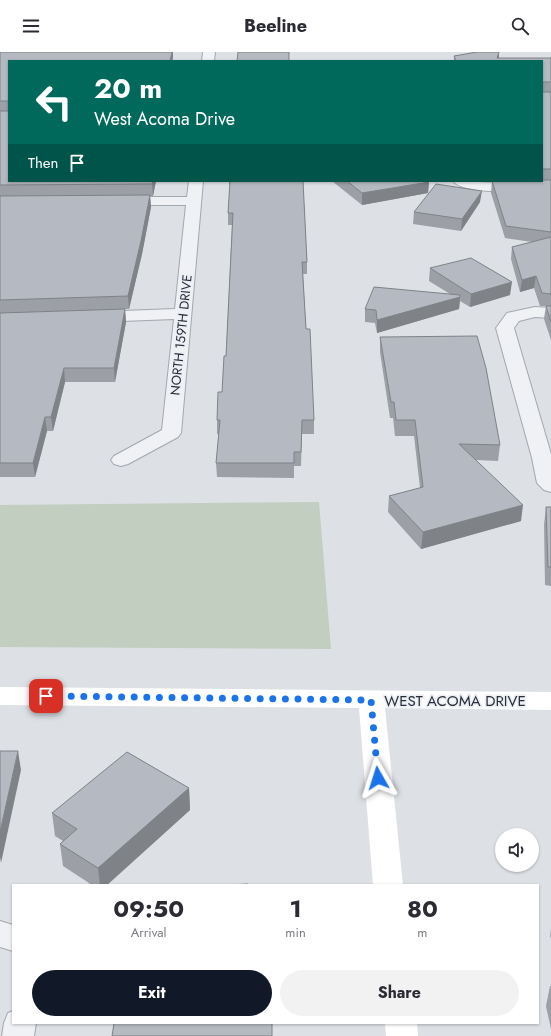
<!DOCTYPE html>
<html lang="en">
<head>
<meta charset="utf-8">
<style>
  :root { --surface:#fff; --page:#f2f2f3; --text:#2b2b33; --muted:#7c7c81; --accent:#111827 }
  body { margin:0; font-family:Jost,sans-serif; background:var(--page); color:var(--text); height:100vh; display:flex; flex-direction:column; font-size:15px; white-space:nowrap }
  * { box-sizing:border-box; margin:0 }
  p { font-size:13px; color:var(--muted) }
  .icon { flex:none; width:22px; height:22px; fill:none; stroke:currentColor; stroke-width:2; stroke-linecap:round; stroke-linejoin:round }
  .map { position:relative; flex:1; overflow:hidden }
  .sheet { position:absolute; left:12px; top:832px; width:527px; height:140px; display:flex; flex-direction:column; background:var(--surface); border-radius:0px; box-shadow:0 1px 3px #0004 }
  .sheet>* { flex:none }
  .hud { position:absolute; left:8px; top:8px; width:535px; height:122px; border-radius:0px; box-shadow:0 1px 3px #0004; background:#00695c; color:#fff; overflow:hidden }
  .controls { position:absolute; left:495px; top:776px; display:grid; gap:8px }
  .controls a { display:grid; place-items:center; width:44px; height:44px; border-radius:50%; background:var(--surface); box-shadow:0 1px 3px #0004; font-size:20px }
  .pin { position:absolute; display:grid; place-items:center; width:34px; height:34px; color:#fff; margin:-17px; border-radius:8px; box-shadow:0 2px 6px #0006 }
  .me { position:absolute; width:44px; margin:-22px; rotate:354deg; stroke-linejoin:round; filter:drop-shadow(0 0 3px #0008) }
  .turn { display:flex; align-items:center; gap:14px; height:84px; padding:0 20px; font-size:18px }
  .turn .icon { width:52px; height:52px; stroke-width:2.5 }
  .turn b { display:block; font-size:28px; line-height:34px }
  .then { display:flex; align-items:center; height:38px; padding:0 20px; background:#0003; gap:8px; font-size:15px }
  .eta { display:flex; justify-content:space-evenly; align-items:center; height:68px; text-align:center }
  .eta b { font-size:24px; font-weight:700; line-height:28px }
  .action { display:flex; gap:8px; margin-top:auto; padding:8px 20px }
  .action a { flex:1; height:46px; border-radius:24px; background:var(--accent); color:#fff; font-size:16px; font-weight:700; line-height:46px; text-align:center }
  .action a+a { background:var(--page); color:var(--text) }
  header { display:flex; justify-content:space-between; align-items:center; height:52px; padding:0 20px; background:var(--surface); font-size:18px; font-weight:700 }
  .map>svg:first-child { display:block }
  .green { fill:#c2cebf }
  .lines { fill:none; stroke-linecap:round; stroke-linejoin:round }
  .street-casing { stroke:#a3a7ae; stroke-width:2 }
  .street { fill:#eff1f4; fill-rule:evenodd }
  .secondary { fill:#fff; fill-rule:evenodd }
  .wall { fill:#9c9fa6 }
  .shaded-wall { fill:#7f8287 }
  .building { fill:#b5b9c1; stroke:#7f8287 }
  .route { stroke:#1a73e8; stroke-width:7; stroke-dasharray:0 12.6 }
  .labels { text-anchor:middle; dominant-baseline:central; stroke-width:3.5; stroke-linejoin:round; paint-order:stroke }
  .far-street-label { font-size:13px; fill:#282d3a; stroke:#eceff3 }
  .street-label { font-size:15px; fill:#282d3a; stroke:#eceff3 }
</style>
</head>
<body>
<header><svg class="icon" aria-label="menu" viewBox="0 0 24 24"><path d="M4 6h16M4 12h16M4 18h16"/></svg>Beeline<svg class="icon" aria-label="search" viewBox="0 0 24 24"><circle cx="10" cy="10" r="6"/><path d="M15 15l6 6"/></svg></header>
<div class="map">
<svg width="551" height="984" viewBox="0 0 551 984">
  <rect width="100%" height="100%" fill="#dde0e5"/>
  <!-- green -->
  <path class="green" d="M319,450L331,597L0,595V453Z"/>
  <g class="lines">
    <!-- street casing -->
    <g class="street-casing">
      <g id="street">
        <path d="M203,0H215L214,9H202Z"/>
        <path d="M189,129H203L181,381L178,385L128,412L121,414L114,412L111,408L114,404L162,378L174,267L96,270L90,269L88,265L90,261L96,260L175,257L186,153H121L116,152L114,149L116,146L121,145H187Z"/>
        <path d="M453,129L504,131L551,130V138C532,139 464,144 453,129Z"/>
        <path d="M535,255L551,256V266L535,265L519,269L514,276L551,402V440L544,438L537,431L532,406L496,276L507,261Z"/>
        <path d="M0,869L13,873V899L0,895Z"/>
        <path d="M13,959V971H36L34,984H2L4,971L8,961Z"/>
      </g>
    </g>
    <!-- street -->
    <use href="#street" class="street"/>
    <!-- secondary -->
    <g class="secondary">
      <path d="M0,635L551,640V658L385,656L403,833H373L359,656L0,653Z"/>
      <path d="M385,971H417L418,984H386Z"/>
    </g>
  </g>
  <!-- wall -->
  <g class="wall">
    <path d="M0,0L173,6L172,9H9L156,129L153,144H150L151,155L142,202L129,257H125L126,270L115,330H65L53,379H47L35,425H0Z"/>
    <path d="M477,0H499V6H551V288L544,267L546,254H540L534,236L520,240L511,207L512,195L532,190L505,186L491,141L492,129H542V9H454V4Z"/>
    <path d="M229,129H303L307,210V222H303L306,277L314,368V382H302L301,414H294V426L217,425L216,411L219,382H217V368L222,340L226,304L232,173H228V161L230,132H229Z"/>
    <path d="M332,129H429V130L428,141L362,153Z"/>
    <path d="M480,150L461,179L413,172L414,160Z"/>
    <path d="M430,216L510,243L470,255L460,249L459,257L377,281L375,271L365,270V257L450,242L429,229Z"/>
    <path d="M380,285L500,393L498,409L476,408L521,469L421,497L388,460L389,444L420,436L414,384H395L393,366H390L380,300Z"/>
    <path d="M546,455H551V534L545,533L544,473Z"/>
    <path d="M189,736L190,758L107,833H92L63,814L60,792L63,789L55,784L52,761Z"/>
    <path d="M551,877V886L550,885Z"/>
    <path d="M550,934H551V977L546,954Z"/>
  </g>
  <!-- shaded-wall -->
  <g class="shaded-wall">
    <path d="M172,0H173V6L172,9H170Z"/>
    <path d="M499,0V6H497Z"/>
    <path d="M153,129H156L153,144L152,132Z"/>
    <path d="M429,130L428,141L362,153V141Z"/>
    <path d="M482,139L480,150L461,179L462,167Z"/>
    <path d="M150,143L151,155L142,202L129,257L128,244Z"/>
    <path d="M536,224L534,236L520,240L522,228Z"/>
    <path d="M512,230L510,243L470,255L471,242Z"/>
    <path d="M460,245L459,257L377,281V268Z"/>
    <path d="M125,257L126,270L115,330L114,316Z"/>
    <path d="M64,316L65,330L53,379L51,365Z"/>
    <path d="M45,365L47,379L35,425L33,411Z"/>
    <path d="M523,453L521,469L421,497L423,480Z"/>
    <path d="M18,699L21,718L1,811L0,805V780Z"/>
    <path d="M189,736L190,758L107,833H100L98,816Z"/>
  </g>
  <!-- building -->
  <g class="building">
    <path d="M0,0H172L170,9H9V129H153L152,132L0,133V59H9V49H0Z"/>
    <path d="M238,0H289V9H237Z"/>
    <path d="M477,0H499L497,6H551V30H542V40H551V117H542V9H456L454,4Z"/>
    <path d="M542,128H551V180L506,174L492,129H542Z"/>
    <path d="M230,129H303L307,210H302L306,277H310L314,368H302L301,400H294V411H216L220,368H217L218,340H222L224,304H226L233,161H228Z"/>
    <path d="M347,129H429V130L362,141Z"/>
    <path d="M436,132L482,139L462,167L414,160Z"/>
    <path d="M150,143L141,189L128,244L0,248V144Z"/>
    <path d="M551,185V242L542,241L536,224L522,228L512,195Z"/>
    <path d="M471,206L512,230L471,242L430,216Z"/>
    <path d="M374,235L460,243V245L377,268L376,258L365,257Z"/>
    <path d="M546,254H551V270Z"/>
    <path d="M125,257L114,316H64L51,365H45L33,411H0V261Z"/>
    <path d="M477,284L486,316L500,393L459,392L523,453L423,480L389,444L423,435L415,368H396L394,350H391L380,285Z"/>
    <path d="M546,455H551V515H548Z"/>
    <path d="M0,699H18L0,780Z"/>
    <path d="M127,700L189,736L98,816L60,792L77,777L52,761Z"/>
    <path d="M248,832V833H229Z"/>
    <path d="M114,971H272V984H112Z"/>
  </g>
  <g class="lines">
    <!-- route -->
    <path class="route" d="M46,644L371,648L378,726"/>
  </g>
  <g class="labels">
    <!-- far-street labels -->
    <g class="far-street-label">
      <text transform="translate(181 283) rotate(-84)">NORTH 159TH DRIVE</text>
    </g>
    <!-- street labels -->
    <g class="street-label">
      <text x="455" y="649">WEST ACOMA DRIVE</text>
    </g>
  </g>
</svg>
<div class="controls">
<a><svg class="icon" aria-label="sound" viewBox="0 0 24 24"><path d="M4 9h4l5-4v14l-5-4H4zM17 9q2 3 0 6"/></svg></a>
</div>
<div class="pin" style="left:46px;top:644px;background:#d93025"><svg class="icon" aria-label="arrive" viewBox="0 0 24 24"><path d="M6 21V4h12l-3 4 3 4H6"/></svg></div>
<svg class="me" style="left:378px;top:726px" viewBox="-20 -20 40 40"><path d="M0-17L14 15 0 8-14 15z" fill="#1a73e8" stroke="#fff" stroke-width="4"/></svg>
<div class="hud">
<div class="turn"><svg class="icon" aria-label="left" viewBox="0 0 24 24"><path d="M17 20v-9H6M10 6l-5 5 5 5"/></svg><div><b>20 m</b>West Acoma Drive</div></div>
<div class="then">Then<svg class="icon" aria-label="arrive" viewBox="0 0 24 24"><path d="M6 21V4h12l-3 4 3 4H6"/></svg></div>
</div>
<section class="sheet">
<div class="eta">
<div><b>09:50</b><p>Arrival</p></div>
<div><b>1</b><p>min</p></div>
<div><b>80</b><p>m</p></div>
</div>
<div class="action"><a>Exit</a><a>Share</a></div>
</section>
</div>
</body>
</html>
